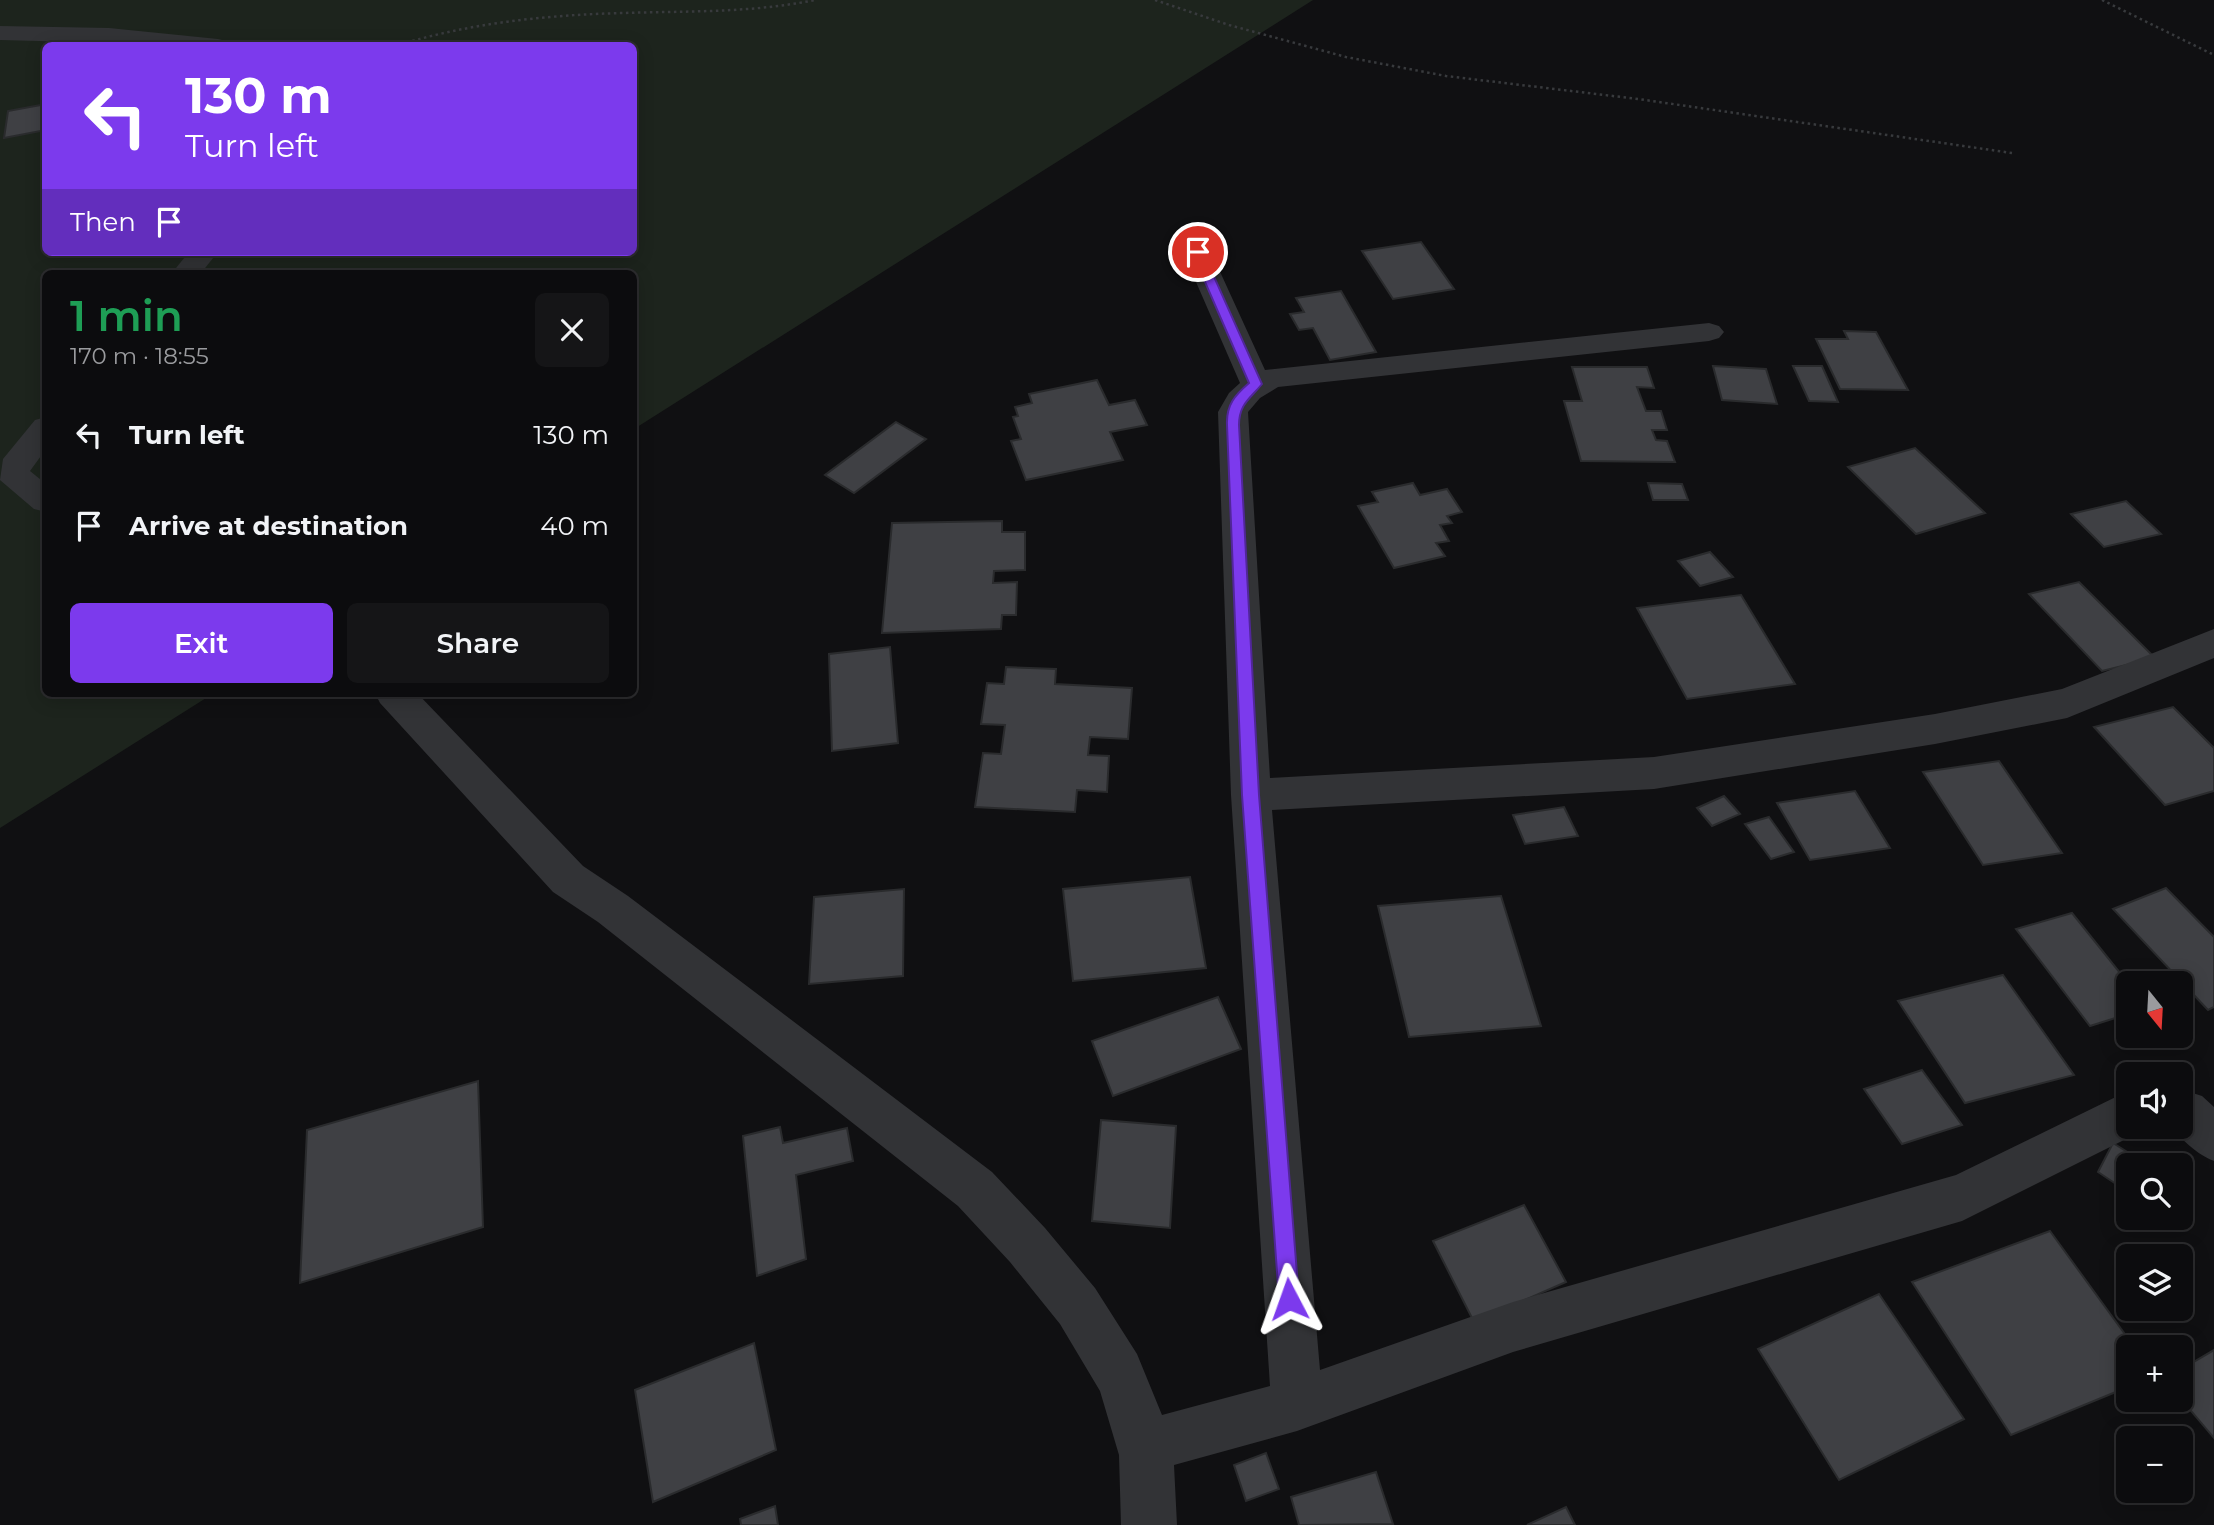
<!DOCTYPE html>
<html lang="en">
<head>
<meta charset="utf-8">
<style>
  :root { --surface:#0c0c0e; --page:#151517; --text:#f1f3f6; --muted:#9a9b9e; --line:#2c2c2e; --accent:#7c3aed }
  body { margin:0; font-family:Montserrat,sans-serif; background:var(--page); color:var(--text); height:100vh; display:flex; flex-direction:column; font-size:26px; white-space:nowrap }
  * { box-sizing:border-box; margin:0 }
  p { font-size:23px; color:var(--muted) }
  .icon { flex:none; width:38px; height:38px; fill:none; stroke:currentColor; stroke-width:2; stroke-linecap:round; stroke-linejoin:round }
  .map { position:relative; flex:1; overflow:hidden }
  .drawer { position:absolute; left:42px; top:270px; width:595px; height:427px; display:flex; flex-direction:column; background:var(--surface); border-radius:10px; box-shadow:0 4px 18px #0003,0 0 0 2px var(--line) }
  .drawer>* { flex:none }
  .hud { position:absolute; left:42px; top:42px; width:595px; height:214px; border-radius:10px; box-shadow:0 4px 18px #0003,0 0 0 2px var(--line); background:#7c3aed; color:#fff; overflow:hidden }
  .needle { width:46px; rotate:162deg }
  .controls { position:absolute; left:2116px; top:971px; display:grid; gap:14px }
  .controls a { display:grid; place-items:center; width:77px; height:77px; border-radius:10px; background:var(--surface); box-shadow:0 4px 18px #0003,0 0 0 2px var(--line); font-size:35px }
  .pin { position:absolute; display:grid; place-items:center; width:60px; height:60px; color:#fff; margin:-30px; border:4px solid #fff; border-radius:50%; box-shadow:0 2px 7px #0007 }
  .me { position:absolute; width:77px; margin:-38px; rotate:356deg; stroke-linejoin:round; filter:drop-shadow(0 0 5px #0008) }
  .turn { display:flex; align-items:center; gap:24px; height:147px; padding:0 28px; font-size:32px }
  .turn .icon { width:91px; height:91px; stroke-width:2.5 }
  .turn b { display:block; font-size:49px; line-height:60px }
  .then { display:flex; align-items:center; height:66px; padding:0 28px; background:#0003; gap:14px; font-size:26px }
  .round { display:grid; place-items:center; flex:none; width:74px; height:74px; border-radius:10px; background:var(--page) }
  .headline { display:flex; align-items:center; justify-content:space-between; height:119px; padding:0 28px }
  h1 { font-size:42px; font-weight:600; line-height:52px; color:#1e9e55 }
  .primary-button { display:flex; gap:14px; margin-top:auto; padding:14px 28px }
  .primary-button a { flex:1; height:80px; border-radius:10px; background:var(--accent); color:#fff; font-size:28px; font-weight:600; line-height:80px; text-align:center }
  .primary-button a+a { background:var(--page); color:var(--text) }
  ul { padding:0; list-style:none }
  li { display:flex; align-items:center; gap:21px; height:91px; padding:0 28px }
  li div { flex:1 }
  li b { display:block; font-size:26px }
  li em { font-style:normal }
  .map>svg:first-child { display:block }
  .green { fill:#1d241d; fill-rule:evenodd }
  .building { fill:#3f4044; stroke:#2a2b2d; stroke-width:2 }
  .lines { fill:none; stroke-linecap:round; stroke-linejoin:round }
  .path { stroke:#383a3d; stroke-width:2.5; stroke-dasharray:2.5 3.5; stroke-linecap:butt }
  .minor { fill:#323336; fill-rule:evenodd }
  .route { fill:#7c3aed; stroke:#51269a; stroke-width:2 }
</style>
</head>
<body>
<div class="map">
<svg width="2214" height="1525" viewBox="0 0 2214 1525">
  <rect width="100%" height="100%" fill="#101012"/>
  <!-- green -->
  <path class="green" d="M0,0H1313L634,429V273H46V693H214L0,828ZM46,46H634V252H46Z"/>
  <!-- building -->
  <g class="building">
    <path d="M46,104V130L4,138L8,111Z"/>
    <path d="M1421,242L1454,289L1393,299L1362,251Z"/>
    <path d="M1341,291L1376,352L1330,360L1313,328L1299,330L1290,314L1304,312L1296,298Z"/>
    <path d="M1844,331L1876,332L1908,390L1840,389L1816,339H1848Z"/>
    <path d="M1713,366L1766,369L1777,404L1722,400Z"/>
    <path d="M1793,366H1822L1838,402L1809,401Z"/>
    <path d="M1572,367H1647L1654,388L1637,387L1646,411H1661L1667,430H1652L1656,440L1667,441L1675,462L1581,461L1564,401H1582Z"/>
    <path d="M1097,380L1109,405L1135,400L1147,425L1110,432L1123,460L1026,480L1011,441L1021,439L1013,417L1018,416L1015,407L1032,403L1029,394Z"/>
    <path d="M896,422L926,439L854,493L825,475Z"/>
    <path d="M1915,448L1985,513L1916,534L1848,467Z"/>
    <path d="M1413,483L1420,495L1447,489L1462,512L1447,516L1452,523L1440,525L1449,541L1436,543L1445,556L1394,568L1358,506L1378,502L1372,492Z"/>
    <path d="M1648,483L1682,484L1688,500H1653Z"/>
    <path d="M2126,501L2161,534L2104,547L2071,514Z"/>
    <path d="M1002,521V532H1025V570L994,571L993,583L1017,582L1016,615H1002L1001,629L882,633L892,523Z"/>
    <path d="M1710,552L1733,577L1700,586L1678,561Z"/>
    <path d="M2079,582L2155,658L2102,671L2029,594Z"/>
    <path d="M1741,595L1795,684L1687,699L1637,608Z"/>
    <path d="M890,647L898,743L832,751L829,654Z"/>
    <path d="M1006,667L1056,669L1055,684L1132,688L1128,739L1090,737L1088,755L1109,756L1107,792L1077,790L1075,812L975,807L983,753L1001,754L1005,725L981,724L987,683L1004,684Z"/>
    <path d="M2173,707L2214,748V791L2165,805L2094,727Z"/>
    <path d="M1999,761L2062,853L1983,865L1923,772Z"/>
    <path d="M1855,791L1890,848L1810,860L1777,803Z"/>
    <path d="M1724,796L1740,814L1712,826L1697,808Z"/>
    <path d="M1564,807L1578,836L1525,844L1513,815Z"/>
    <path d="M1769,817L1794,852L1771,859L1745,824Z"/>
    <path d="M1190,877L1206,968L1073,981L1063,889Z"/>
    <path d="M2166,888L2214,937V1007L2208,1010L2113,909Z"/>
    <path d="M904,889L903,976L809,984L814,897Z"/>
    <path d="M1501,896L1541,1026L1409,1037L1378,906Z"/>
    <path d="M2072,913L2129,984L2128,1014L2090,1026L2016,929Z"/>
    <path d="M2003,975L2074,1075L1965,1103L1898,1001Z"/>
    <path d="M1218,997L1241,1049L1113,1096L1092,1041Z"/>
    <path d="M1922,1070L1962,1125L1902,1144L1864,1089Z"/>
    <path d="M478,1081L483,1227L300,1283L307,1130Z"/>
    <path d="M1101,1120L1176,1126L1170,1228L1092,1221Z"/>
    <path d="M780,1127L783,1143L847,1128L853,1161L796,1175L806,1259L757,1276L743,1136Z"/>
    <path d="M2113,1143L2148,1165L2128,1166V1192L2098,1172Z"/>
    <path d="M1524,1205L1566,1282L1474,1322L1433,1241Z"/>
    <path d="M2050,1231L2135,1348H2128V1387L2011,1435L1912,1282Z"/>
    <path d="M1879,1294L1964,1419L1839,1480L1758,1349Z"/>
    <path d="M754,1343L776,1450L653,1502L635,1390Z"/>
    <path d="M2214,1350V1438L2180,1398V1370Z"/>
    <path d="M1266,1453L1279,1489L1246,1501L1234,1465Z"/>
    <path d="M1376,1472L1393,1524L1299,1525L1291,1497Z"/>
    <path d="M775,1506L778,1525H741L740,1519Z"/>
    <path d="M1566,1507L1575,1525H1527Z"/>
  </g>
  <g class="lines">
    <!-- path -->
    <g class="path">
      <path d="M1155,0L1229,25L1346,57L1446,76L1638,99L2012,153"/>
      <path d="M2102,0L2214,55"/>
      <path d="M395,46C470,23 545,15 623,13C687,11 751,13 815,0"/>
    </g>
    <!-- minor -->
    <g class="minor">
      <path d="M0,26L109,28L218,39L226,41L229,46L0,40Z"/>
      <path d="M1197,244L1207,246L1211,252L1265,370L1709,323L1719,326L1724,332L1719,338L1709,341L1278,387L1260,398L1248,412L1270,778L1654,757L1935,714L2062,689L2214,629V658L2067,718L1935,744L1654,789L1272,810L1320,1370L1513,1302L1956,1175L2128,1091V1127H2146L2144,1130L1962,1221L1513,1352L1297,1431L1174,1465L1177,1525H1121L1119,1455L1100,1391L1060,1324L1010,1262L958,1206L598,922L553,892L380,703L375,693H417L583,866L628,896L992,1172L1045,1228L1095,1288L1137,1354L1162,1415L1270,1386L1231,795L1218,412L1229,393L1240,383L1183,252L1187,246Z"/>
      <path d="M189,252H218L201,273H172Z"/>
      <path d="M46,417V449L30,471L46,484V512L34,509L0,480L3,459L35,420Z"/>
      <path d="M2180,1089L2202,1096L2214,1107V1161C2191,1152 2184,1136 2164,1128L2180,1127Z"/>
    </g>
  </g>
  <!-- route -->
  <path class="route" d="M1198,248L1203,252L1262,384C1250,399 1239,404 1239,425L1259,795L1299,1299L1296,1306L1289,1309L1282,1306L1279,1299L1242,795L1227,425C1226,405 1235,395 1249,383L1192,252Z"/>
</svg>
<div class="controls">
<a><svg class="needle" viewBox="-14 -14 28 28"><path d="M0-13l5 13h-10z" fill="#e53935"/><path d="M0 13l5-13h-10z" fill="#9a9b9e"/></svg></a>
<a><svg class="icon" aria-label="sound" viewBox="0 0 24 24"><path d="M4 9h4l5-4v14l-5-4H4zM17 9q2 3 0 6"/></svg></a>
<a><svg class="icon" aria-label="search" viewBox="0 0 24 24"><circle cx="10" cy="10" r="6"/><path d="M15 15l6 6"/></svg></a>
<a><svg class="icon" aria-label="layers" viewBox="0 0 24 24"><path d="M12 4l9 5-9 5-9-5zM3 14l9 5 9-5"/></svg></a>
<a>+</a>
<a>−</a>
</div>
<div class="pin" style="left:1198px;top:252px;background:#d93025"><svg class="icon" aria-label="arrive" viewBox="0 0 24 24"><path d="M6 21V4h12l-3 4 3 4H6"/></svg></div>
<svg class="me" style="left:1289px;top:1299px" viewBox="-20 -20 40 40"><path d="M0-17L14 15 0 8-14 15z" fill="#7c3aed" stroke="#fff" stroke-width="4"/></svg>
<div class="hud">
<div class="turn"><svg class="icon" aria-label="left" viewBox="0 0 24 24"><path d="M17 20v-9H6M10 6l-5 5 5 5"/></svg><div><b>130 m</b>Turn left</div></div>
<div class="then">Then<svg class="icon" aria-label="arrive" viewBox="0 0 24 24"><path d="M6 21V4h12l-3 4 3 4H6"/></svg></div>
</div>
<section class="drawer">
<div class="headline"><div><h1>1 min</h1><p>170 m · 18:55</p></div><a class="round"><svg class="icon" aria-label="close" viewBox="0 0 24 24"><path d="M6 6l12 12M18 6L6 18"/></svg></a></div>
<ul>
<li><svg class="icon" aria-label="left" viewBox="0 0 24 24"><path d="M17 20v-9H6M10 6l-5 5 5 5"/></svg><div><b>Turn left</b></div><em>130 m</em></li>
<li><svg class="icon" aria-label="arrive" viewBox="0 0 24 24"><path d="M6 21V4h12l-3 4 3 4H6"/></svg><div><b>Arrive at destination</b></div><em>40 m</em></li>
</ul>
<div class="primary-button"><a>Exit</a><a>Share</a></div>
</section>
</div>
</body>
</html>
